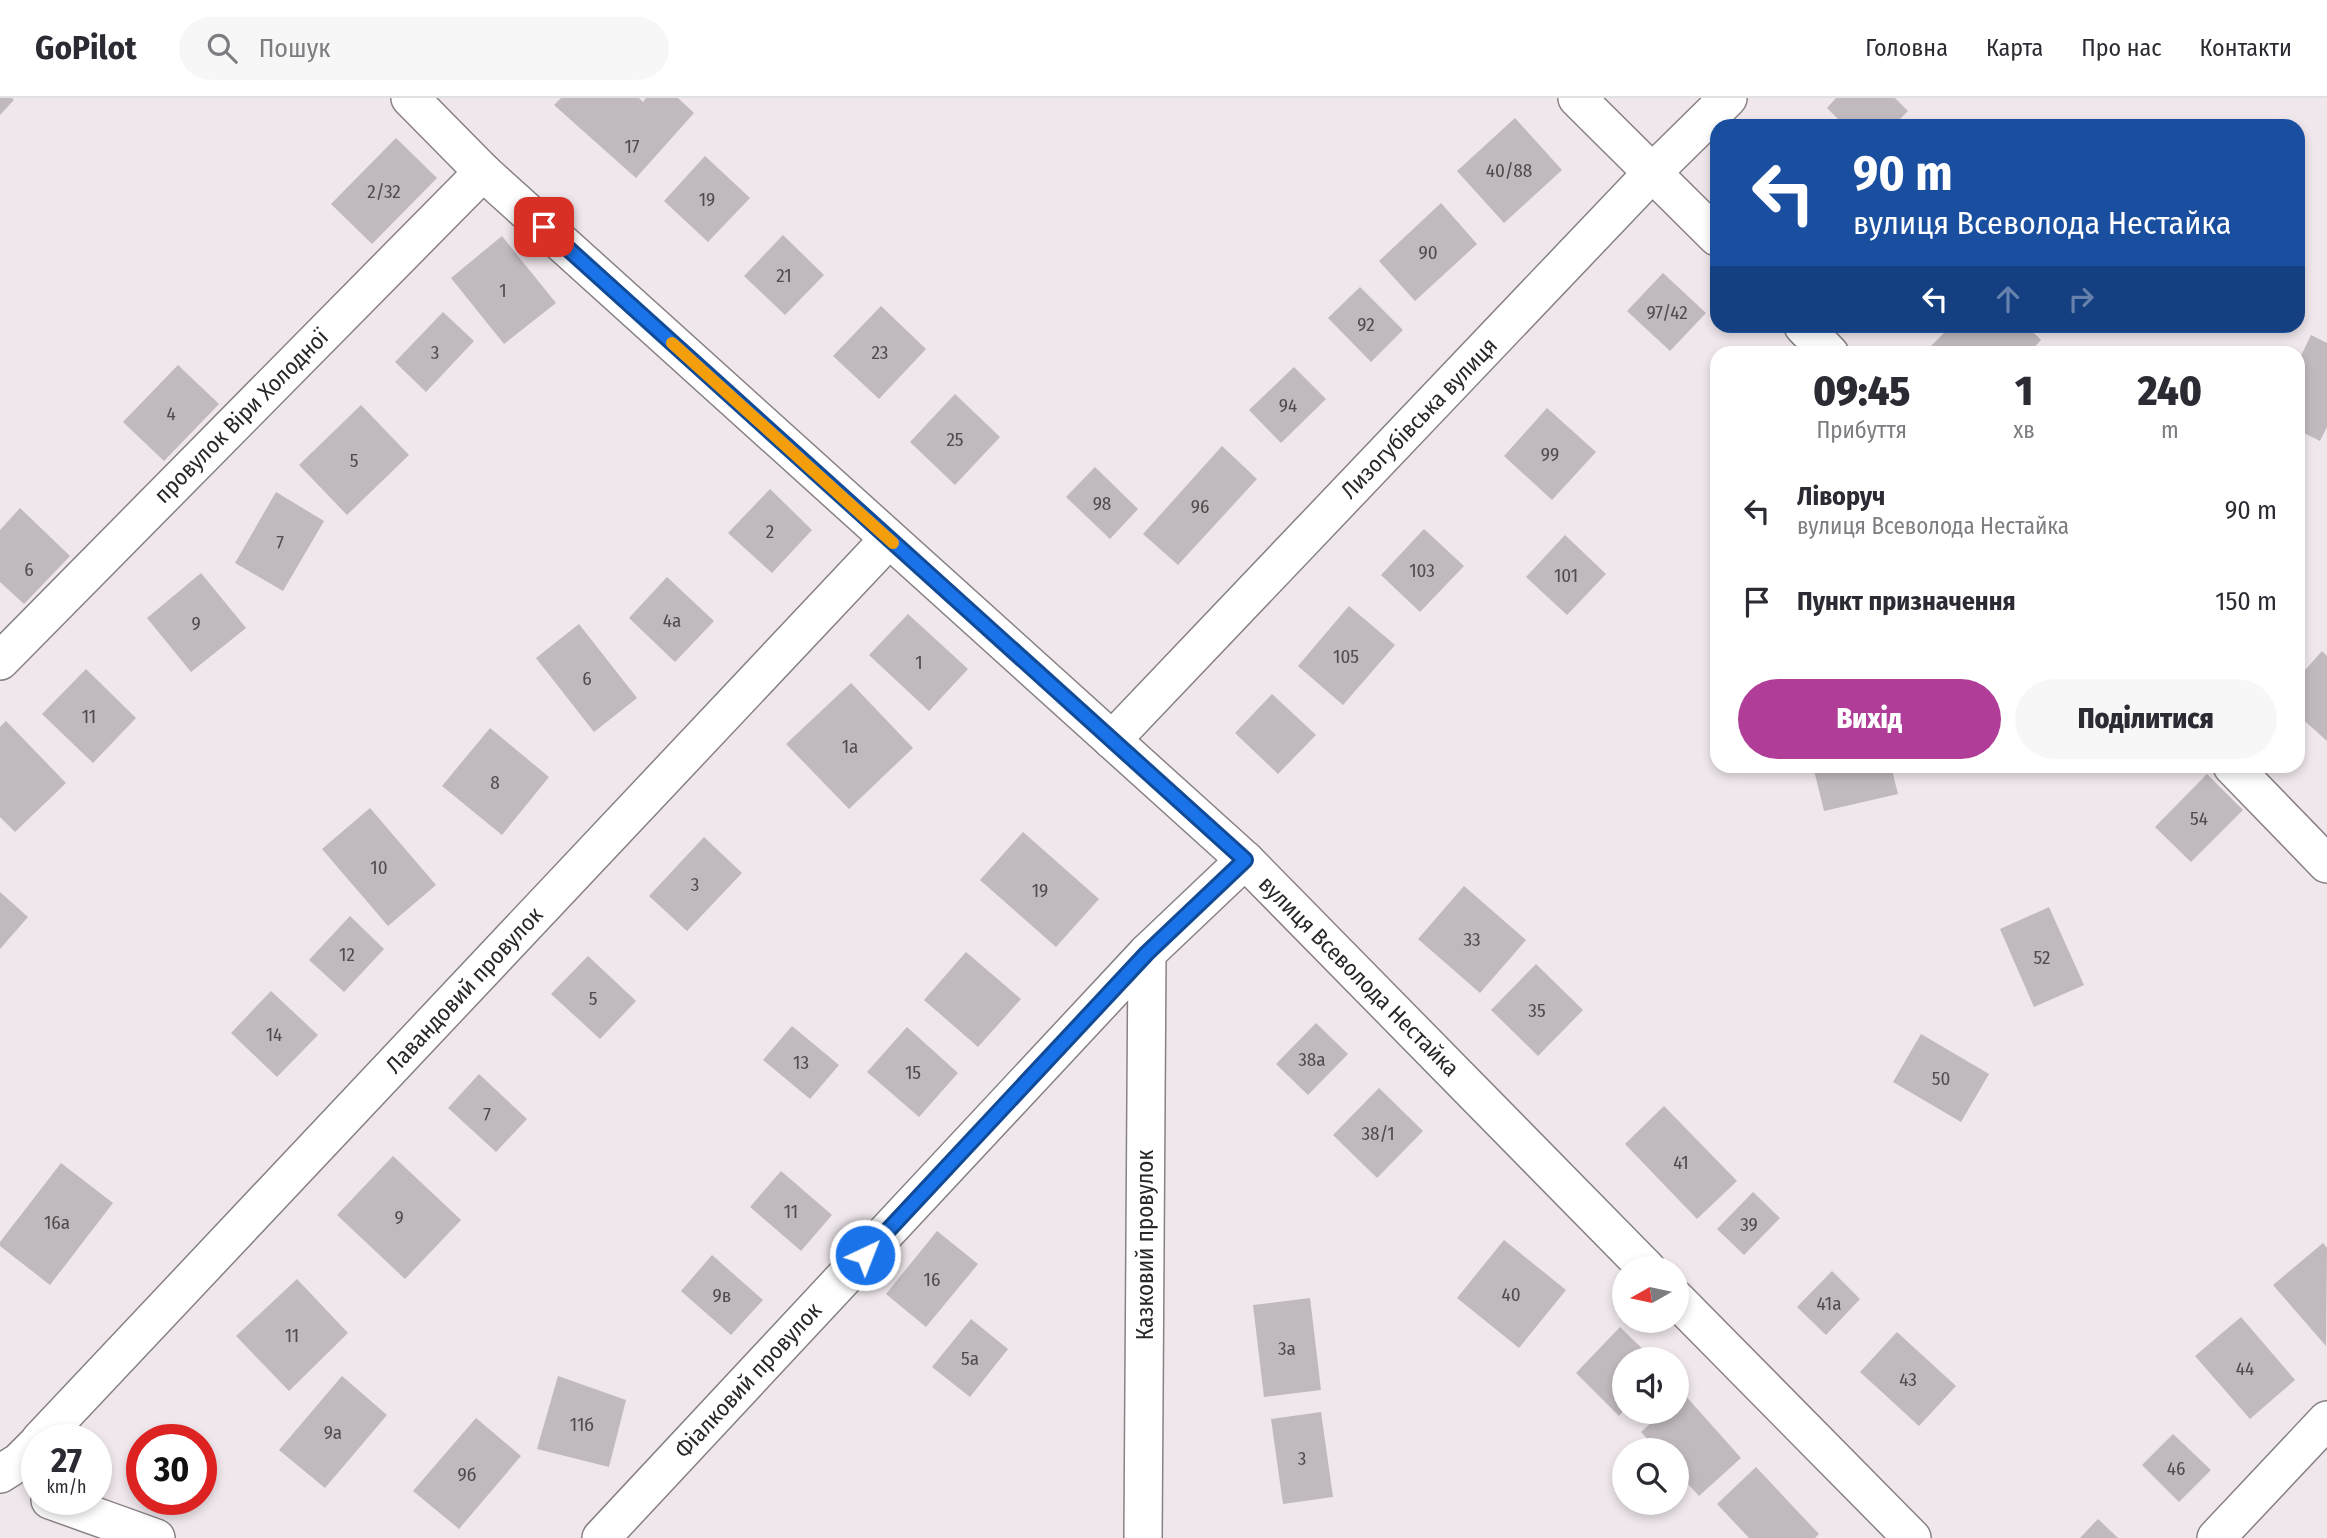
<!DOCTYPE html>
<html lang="uk">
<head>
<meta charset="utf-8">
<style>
  :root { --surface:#fff; --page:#f7f7f7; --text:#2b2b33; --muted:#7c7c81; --line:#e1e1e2; --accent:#b03d97 }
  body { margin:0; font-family:"Fira Sans Condensed",sans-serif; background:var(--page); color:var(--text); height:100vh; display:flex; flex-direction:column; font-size:26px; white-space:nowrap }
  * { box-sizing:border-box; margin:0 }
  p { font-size:23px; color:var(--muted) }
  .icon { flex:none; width:38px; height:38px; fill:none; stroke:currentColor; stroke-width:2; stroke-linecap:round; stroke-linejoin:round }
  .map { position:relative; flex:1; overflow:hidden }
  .sheet { position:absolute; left:1710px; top:248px; width:595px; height:427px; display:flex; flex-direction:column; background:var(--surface); border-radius:21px; box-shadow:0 4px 10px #0003 }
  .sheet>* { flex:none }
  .banner { position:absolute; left:1710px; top:21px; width:595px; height:214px; border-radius:21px; box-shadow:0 4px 10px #0003; background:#1a4fa0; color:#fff; overflow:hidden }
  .needle { width:46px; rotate:261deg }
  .tools { position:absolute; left:1612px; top:1158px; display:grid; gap:14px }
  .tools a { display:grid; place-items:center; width:77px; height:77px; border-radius:50%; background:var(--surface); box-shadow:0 4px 10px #0003; font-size:35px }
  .speed { position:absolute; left:21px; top:1326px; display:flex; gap:14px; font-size:35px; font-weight:700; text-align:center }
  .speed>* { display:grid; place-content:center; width:91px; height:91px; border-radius:50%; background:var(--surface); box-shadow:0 4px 10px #0003; line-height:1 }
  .speed small { font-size:18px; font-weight:400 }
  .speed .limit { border:10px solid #d22; background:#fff; color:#111 }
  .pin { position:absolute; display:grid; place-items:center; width:60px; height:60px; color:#fff; margin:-30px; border-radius:14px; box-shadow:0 4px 10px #0006 }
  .me { position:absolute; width:77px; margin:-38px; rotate:43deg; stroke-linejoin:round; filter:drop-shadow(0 0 5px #0008) }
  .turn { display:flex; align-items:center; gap:24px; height:147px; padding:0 28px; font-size:32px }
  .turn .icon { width:91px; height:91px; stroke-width:2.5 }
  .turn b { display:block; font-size:49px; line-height:60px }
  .lanes { display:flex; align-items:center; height:66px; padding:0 28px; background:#0003; justify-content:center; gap:35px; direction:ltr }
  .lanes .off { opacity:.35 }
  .eta { display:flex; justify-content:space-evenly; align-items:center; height:119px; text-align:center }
  .eta b { font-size:42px; font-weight:800; line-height:49px }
  .primary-button { display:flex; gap:14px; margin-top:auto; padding:14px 28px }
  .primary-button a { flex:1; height:80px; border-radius:42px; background:var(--accent); color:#fff; font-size:28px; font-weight:800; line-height:80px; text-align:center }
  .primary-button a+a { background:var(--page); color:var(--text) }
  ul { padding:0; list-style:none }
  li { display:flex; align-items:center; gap:21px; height:91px; padding:0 28px }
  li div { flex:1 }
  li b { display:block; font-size:26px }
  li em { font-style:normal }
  header { display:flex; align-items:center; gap:42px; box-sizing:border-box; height:98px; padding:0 35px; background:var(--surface); border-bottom:2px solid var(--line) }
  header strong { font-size:33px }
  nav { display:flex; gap:38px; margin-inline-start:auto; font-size:24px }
  .search { width:490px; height:63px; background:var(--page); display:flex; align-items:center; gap:18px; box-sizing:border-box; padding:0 24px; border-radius:38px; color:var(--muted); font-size:26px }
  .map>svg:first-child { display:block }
  .building { fill:#c0b9be }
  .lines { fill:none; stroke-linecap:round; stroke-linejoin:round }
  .street-casing { stroke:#888186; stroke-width:40 }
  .street { stroke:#fff; stroke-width:37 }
  .route-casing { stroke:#114b97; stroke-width:18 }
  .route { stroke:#1a73e8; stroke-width:12 }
  .slow { stroke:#f59e0b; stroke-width:12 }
  .labels { text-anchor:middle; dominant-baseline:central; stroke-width:7; stroke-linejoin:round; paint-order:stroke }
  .number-label { font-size:19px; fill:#4f4c4e }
  .street-label { font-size:23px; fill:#292728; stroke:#fff }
</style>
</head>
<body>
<header>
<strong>GoPilot</strong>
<div class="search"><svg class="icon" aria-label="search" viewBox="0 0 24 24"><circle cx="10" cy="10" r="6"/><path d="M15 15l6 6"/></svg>Пошук</div>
<nav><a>Головна</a><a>Карта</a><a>Про нас</a><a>Контакти</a></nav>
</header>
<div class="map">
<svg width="2327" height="1440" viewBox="0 0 2327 1440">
  <rect width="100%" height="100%" fill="#efe7ec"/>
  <!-- building -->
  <g class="building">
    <path d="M0,0H12L14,2L0,17Z"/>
    <path d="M561,0H639L643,4L646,0H678L694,15L636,80L554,7Z"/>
    <path d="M1836,0H1895L1908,13L1893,28H1845L1827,10Z"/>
    <path d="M1515,20L1562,72L1504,125L1457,73Z"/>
    <path d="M396,40L437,80L372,146L331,106Z"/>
    <path d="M705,58L750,100L708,144L664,103Z"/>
    <path d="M1441,105L1477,146L1415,203L1379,163Z"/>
    <path d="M783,137L824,177L785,217L744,178Z"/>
    <path d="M502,138L556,205L504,246L451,180Z"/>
    <path d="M1663,175L1706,215L1670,253L1627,213Z"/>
    <path d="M1360,189L1403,232L1371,264L1328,220Z"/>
    <path d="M881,208L926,251L879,301L833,258Z"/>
    <path d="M443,214L474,243L426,294L395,264Z"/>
    <path d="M1951,228H2027L2041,242L2028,256H1927L1925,254Z"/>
    <path d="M2311,237L2327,245V329L2320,343L2298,332V264Z"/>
    <path d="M178,267L219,306L164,363L123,324Z"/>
    <path d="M1294,269L1326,301L1281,345L1249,312Z"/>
    <path d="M955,296L1000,339L955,387L910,344Z"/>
    <path d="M361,307L409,357L347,417L299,367Z"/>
    <path d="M1547,310L1596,354L1552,402L1504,358Z"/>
    <path d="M1222,348L1257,381L1178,467L1143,436Z"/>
    <path d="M1095,369L1138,411L1110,441L1066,399Z"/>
    <path d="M770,391L812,432L772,475L728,435Z"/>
    <path d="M276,394L324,423L283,493L235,465Z"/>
    <path d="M20,410L70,458L24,506L0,484V432Z"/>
    <path d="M1424,431L1464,468L1420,514L1381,477Z"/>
    <path d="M1565,437L1606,476L1567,517L1526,479Z"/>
    <path d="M201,475L246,530L191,574L147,520Z"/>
    <path d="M667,479L714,523L675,564L629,520Z"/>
    <path d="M1349,508L1395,547L1343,607L1298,568Z"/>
    <path d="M908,516L968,571L929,613L869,557Z"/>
    <path d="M579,526L637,600L594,634L536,560Z"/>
    <path d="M2322,553L2327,558V643L2298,617V580Z"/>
    <path d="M86,571L136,620L93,665L42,616Z"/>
    <path d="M851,585L913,650L849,711L786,646Z"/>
    <path d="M1272,596L1316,637L1278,676L1235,635Z"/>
    <path d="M6,623L66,685L15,734L0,719V629Z"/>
    <path d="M490,630L549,679L502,737L442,688Z"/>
    <path d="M1813,668H1891L1898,696L1824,713Z"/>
    <path d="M2207,676L2243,712L2191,764L2155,729Z"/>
    <path d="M370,710L436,787L388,828L322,751Z"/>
    <path d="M1023,734L1099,801L1056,849L980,782Z"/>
    <path d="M704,739L742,775L687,833L649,798Z"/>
    <path d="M1464,788L1526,842L1480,895L1418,841Z"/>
    <path d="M0,794L28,819L0,851Z"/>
    <path d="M2049,809L2084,887L2034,909L2000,831Z"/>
    <path d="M350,818L384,851L344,894L309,862Z"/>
    <path d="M966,854L1021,901L978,949L924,902Z"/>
    <path d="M588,858L636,903L600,941L551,896Z"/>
    <path d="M1536,866L1583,912L1538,958L1491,912Z"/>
    <path d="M271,893L318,937L277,979L231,935Z"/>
    <path d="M1316,925L1348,956L1308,997L1276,966Z"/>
    <path d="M792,928L839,967L810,1001L763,962Z"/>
    <path d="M907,929L958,975L919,1019L867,974Z"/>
    <path d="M1921,936L1989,976L1961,1024L1893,984Z"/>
    <path d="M479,976L527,1021L496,1054L448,1010Z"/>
    <path d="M1379,990L1423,1033L1377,1080L1333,1037Z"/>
    <path d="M1664,1008L1737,1083L1697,1121L1625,1046Z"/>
    <path d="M393,1058L461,1122L405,1181L337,1117Z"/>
    <path d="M61,1065L113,1105L50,1187L0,1148V1144Z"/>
    <path d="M781,1073L832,1117L801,1153L750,1109Z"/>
    <path d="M1753,1094L1780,1120L1744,1157L1717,1131Z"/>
    <path d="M937,1133L978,1166L926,1229L886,1196Z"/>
    <path d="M1504,1142L1566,1192L1519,1250L1457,1200Z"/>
    <path d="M2323,1145L2327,1150L2326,1248L2273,1187Z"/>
    <path d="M712,1157L763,1202L731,1237L681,1193Z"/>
    <path d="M1832,1173L1860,1201L1826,1237L1797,1209Z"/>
    <path d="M297,1181L348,1235L289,1293L236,1238Z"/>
    <path d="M1310,1200L1321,1292L1264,1299L1253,1207Z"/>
    <path d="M2241,1219L2295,1282L2250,1321L2195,1258Z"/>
    <path d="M971,1221L1008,1251L970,1299L932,1269Z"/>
    <path d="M1620,1229L1654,1262H1624V1312L1619,1318L1576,1275Z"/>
    <path d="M1897,1234L1956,1288L1919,1328L1860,1274Z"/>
    <path d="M342,1278L387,1317L325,1390L279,1352Z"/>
    <path d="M558,1278L626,1302L609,1369L537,1351Z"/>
    <path d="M1684,1296L1741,1360L1699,1398L1676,1373V1353H1658L1641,1334L1663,1314H1676V1302Z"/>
    <path d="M1321,1314L1333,1399L1283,1406L1271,1321Z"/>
    <path d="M476,1320L521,1358L459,1431L413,1393Z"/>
    <path d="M2173,1336L2211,1372L2179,1404L2142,1367Z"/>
    <path d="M1756,1369L1819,1436L1815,1440H1749L1717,1406Z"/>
    <path d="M2098,1421L2118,1440H2080Z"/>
  </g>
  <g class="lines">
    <!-- street casing -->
    <g class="street-casing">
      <g id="street">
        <path d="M410,0L483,74L1245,762L1647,1171"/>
        <path d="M1577,0L1717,139"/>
        <path d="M1803,228L1830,256"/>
        <path d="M0,563L483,74"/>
        <path d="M1112,642L1653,74L1728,0"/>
        <path d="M2232,668L2327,766"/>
        <path d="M1676,1201L1912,1440"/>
        <path d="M40,1342L889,441"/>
        <path d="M0,1376L19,1364L37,1346"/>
        <path d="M50,1402L156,1440"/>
        <path d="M601,1440L1147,855L1245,762"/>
        <path d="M1143,1440L1147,855"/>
        <path d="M2216,1440L2327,1322"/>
      </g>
    </g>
    <!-- street -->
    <use href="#street" class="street"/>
  </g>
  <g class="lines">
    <!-- route casing -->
    <g class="route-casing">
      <path id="route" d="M544,129L1245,762L1147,855L865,1157"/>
    </g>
    <!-- route -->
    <use href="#route" class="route"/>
    <!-- slow -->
    <path class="slow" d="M672,245L893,445"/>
  </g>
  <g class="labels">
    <!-- number labels -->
    <g class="number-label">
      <text x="632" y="48">17</text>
      <text x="1509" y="72">40/88</text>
      <text x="384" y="93">2/32</text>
      <text x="707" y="101">19</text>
      <text x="1428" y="154">90</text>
      <text x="784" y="177">21</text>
      <text x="503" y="192">1</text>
      <text x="1667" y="214">97/42</text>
      <text x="1366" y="226">92</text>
      <text x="435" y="254">3</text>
      <text x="880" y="254">23</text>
      <text x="1288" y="307">94</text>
      <text x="171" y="315">4</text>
      <text x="955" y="341">25</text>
      <text x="1550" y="356">99</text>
      <text x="354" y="362">5</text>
      <text x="1102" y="405">98</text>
      <text x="1200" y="408">96</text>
      <text x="770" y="433">2</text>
      <text x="280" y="444">7</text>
      <text x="29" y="471">6</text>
      <text x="1422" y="472">103</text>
      <text x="1566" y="477">101</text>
      <text x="672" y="522">4а</text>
      <text x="196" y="525">9</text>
      <text x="1346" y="558">105</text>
      <text x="919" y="564">1</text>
      <text x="587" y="580">6</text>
      <text x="89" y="618">11</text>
      <text x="850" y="648">1а</text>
      <text x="495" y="684">8</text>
      <text x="2199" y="720">54</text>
      <text x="379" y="769">10</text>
      <text x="695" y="786">3</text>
      <text x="1040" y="792">19</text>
      <text x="1472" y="841">33</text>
      <text x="347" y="856">12</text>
      <text x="2042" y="859">52</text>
      <text x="593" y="900">5</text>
      <text x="1537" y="912">35</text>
      <text x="274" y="936">14</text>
      <text x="1312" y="961">38а</text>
      <text x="801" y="964">13</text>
      <text x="913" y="974">15</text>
      <text x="1941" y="980">50</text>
      <text x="487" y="1016">7</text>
      <text x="1378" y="1035">38/1</text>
      <text x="1681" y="1064">41</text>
      <text x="791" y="1113">11</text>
      <text x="399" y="1119">9</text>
      <text x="57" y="1124">16а</text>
      <text x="1749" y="1126">39</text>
      <text x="932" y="1181">16</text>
      <text x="1511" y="1196">40</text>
      <text x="722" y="1197">9в</text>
      <text x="1829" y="1205">41а</text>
      <text x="292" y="1237">11</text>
      <text x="1287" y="1250">3а</text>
      <text x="970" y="1260">5а</text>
      <text x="2245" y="1270">44</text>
      <text x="1908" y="1281">43</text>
      <text x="582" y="1326">11б</text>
      <text x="333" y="1334">9а</text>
      <text x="1302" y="1360">3</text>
      <text x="2176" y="1370">46</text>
      <text x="467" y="1376">9б</text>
    </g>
    <!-- street labels -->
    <g class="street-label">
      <text transform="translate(241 318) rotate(-45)">провулок Віри Холодної</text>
      <text transform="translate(1419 320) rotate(-46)">Лизогубівська вулиця</text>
      <text transform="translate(1359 878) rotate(45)">вулиця Всеволода Нестайка</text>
      <text transform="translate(464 892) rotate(-47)">Лавандовий провулок</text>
      <text transform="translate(1145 1147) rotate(-90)">Казковий провулок</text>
      <text transform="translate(748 1282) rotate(-47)">Фіалковий провулок</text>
    </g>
  </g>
</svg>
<div class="tools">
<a><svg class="needle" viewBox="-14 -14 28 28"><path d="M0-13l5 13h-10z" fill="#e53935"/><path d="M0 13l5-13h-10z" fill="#7c7c81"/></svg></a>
<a><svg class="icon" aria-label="sound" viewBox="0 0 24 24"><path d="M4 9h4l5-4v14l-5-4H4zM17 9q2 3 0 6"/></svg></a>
<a><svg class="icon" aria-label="search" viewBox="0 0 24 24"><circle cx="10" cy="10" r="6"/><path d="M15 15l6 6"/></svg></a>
</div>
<div class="speed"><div>27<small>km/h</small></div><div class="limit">30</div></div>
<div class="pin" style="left:544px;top:129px;background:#d93025"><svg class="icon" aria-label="arrive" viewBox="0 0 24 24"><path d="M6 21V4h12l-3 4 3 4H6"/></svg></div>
<svg class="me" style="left:865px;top:1157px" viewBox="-20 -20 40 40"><circle r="17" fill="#1a73e8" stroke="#fff" stroke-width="3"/><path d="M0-11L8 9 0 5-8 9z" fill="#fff"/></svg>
<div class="banner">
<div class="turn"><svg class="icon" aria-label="left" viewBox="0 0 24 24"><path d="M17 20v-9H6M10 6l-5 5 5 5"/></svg><div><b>90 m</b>вулиця Всеволода Нестайка</div></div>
<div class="lanes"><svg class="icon" aria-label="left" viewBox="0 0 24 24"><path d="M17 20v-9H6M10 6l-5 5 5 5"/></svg><svg class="icon off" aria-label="ahead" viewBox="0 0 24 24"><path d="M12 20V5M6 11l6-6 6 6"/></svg><svg class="icon off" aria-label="right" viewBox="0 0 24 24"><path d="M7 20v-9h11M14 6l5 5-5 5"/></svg></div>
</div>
<section class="sheet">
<div class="eta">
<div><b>09:45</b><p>Прибуття</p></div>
<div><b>1</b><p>хв</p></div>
<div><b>240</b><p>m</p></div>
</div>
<ul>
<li><svg class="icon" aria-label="left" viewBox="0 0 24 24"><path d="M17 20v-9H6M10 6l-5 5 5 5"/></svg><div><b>Ліворуч</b><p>вулиця Всеволода Нестайка</p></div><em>90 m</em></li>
<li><svg class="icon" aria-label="arrive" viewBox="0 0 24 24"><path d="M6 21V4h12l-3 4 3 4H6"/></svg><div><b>Пункт призначення</b></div><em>150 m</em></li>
</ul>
<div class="primary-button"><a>Вихід</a><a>Поділитися</a></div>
</section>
</div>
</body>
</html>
